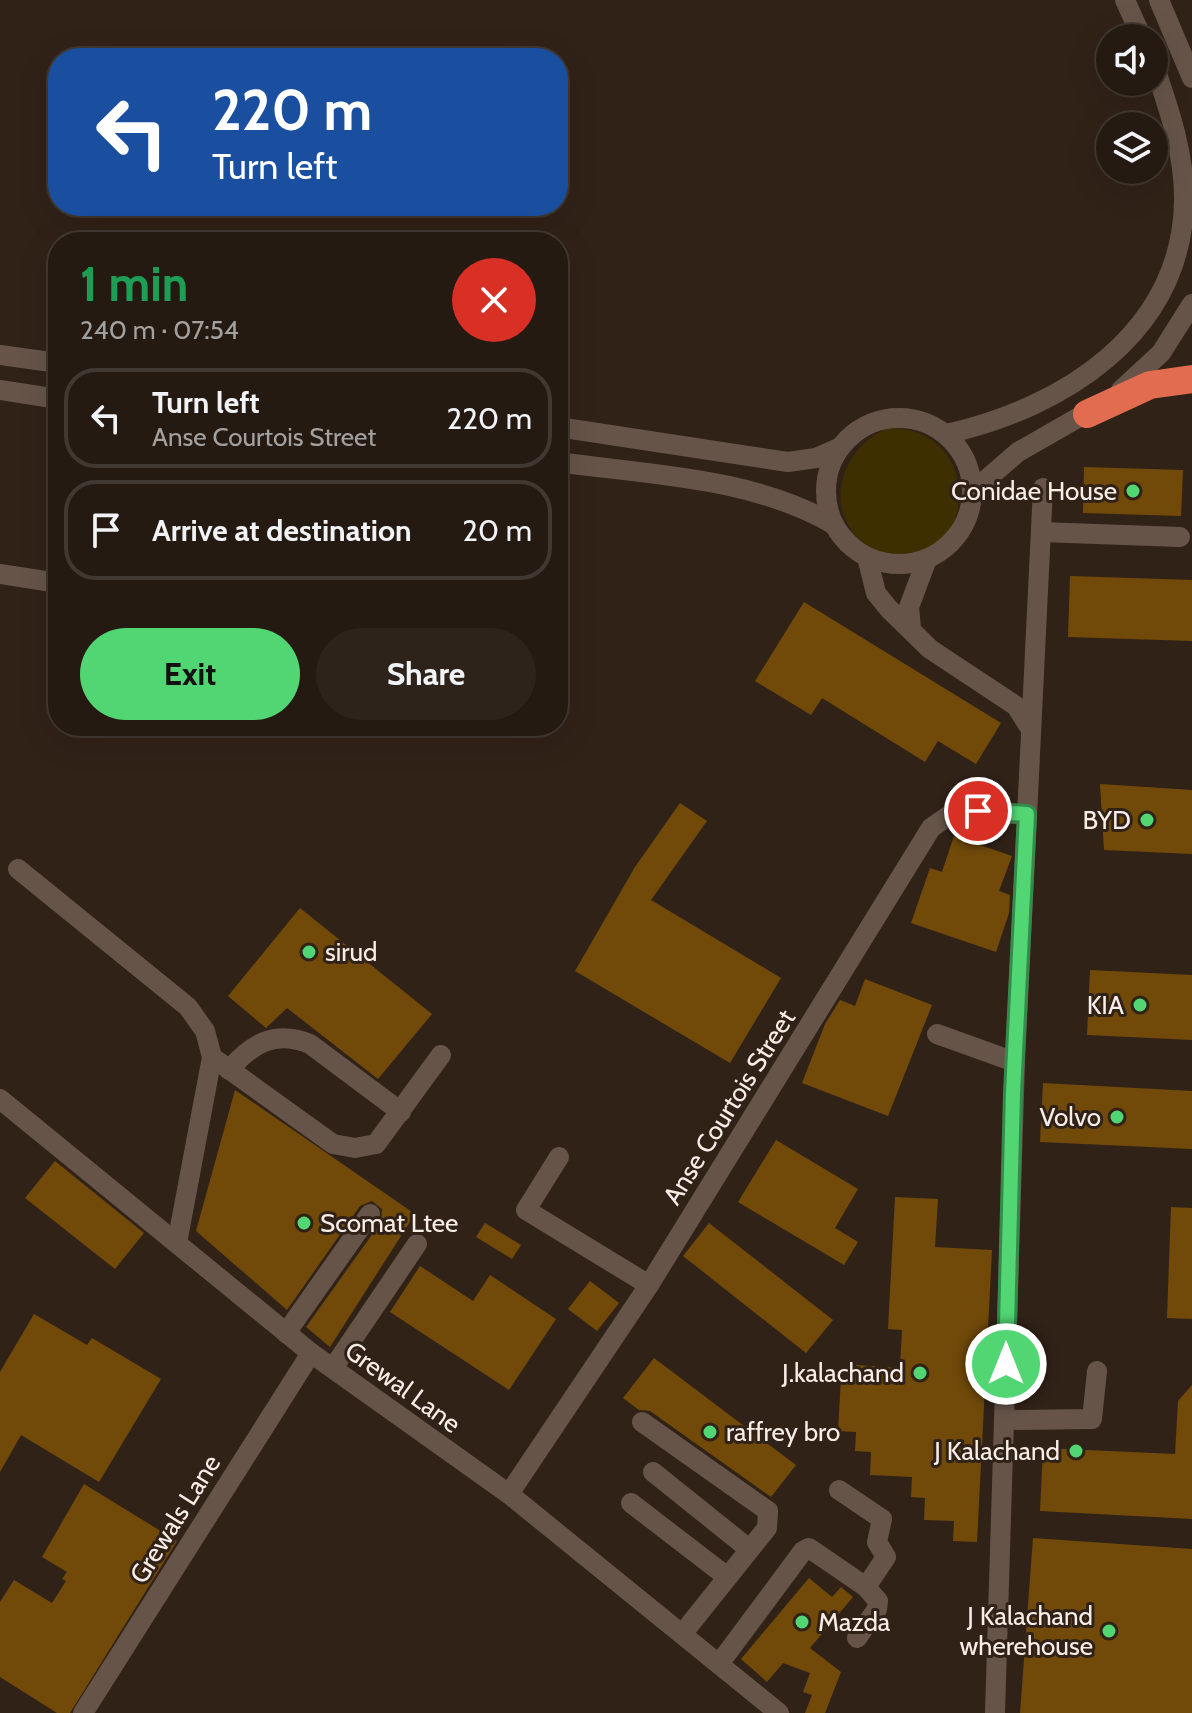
<!DOCTYPE html>
<html lang="en">
<head>
<meta charset="utf-8">
<style>
  :root { --surface:#251a12; --page:#2d231b; --text:#f1f3f6; --muted:#a3a19f; --line:#423832; --accent:#52d673 }
  body { margin:0; font-family:Cabin,sans-serif; background:var(--page); color:var(--text); height:100vh; display:flex; flex-direction:column; font-size:30px; white-space:nowrap }
  * { box-sizing:border-box; margin:0 }
  p { font-size:26px; color:var(--muted) }
  .icon { flex:none; width:44px; height:44px; fill:none; stroke:currentColor; stroke-width:2; stroke-linecap:round; stroke-linejoin:round }
  .map { position:relative; flex:1; overflow:hidden }
  .details { position:absolute; left:48px; top:232px; width:520px; height:504px; display:flex; flex-direction:column; background:var(--surface); border-radius:32px; box-shadow:0 8px 32px #0002,0 0 0 2px var(--line) }
  .details>* { flex:none }
  .top-card { position:absolute; left:48px; top:48px; width:520px; height:168px; border-radius:32px; box-shadow:0 8px 32px #0002,0 0 0 2px var(--line); background:#1a4fa0; color:#fff; overflow:hidden }
  .tools { position:absolute; left:1096px; top:24px; display:grid; gap:16px }
  .tools a { display:grid; place-items:center; width:72px; height:72px; border-radius:50%; background:var(--surface); box-shadow:0 8px 32px #0002,0 0 0 2px var(--line); font-size:40px }
  .pin { position:absolute; display:grid; place-items:center; width:68px; height:68px; color:#fff; margin:-34px; border:4px solid #fff; border-radius:50%; box-shadow:0 2px 8px #0007 }
  .me { position:absolute; width:88px; margin:-44px; rotate:0deg; stroke-linejoin:round; filter:drop-shadow(0 0 6px #0008) }
  .turn { display:flex; align-items:center; gap:28px; height:168px; padding:0 32px; font-size:36px }
  .turn .icon { width:104px; height:104px; stroke-width:2.5 }
  .turn b { display:block; font-size:56px; line-height:68px }
  .round { display:grid; place-items:center; flex:none; width:84px; height:84px; border-radius:42px; background:var(--page) }
  .head { display:flex; align-items:center; justify-content:space-between; height:136px; padding:0 32px }
  h1 { font-size:48px; font-weight:700; line-height:60px; color:#1e9e55 }
  .action { display:flex; gap:16px; margin-top:auto; padding:16px 32px }
  .action a { flex:1; height:92px; border-radius:48px; background:var(--accent); color:#111; font-size:32px; font-weight:700; line-height:92px; text-align:center }
  .action a+a { background:var(--page); color:var(--text) }
  ul { padding:0; list-style:none }
  li { display:flex; align-items:center; gap:24px; height:100px; margin:0 16px 12px; padding:0 16px; border:4px solid var(--line); border-radius:32px }
  li div { flex:1 }
  li b { display:block; font-size:30px }
  li em { font-style:normal }
  .map>svg:first-child { display:block }
  .green { fill:#3d2f00 }
  .building { fill:#714a0a }
  .lines { fill:none; stroke-linecap:round; stroke-linejoin:round }
  .minor { stroke:#665449; stroke-width:20 }
  .highway { stroke:#e26c4f; stroke-width:28 }
  .route-casing { stroke:#358b4b; stroke-width:20 }
  .route { stroke:#52d673; stroke-width:14 }
  .poi-dot { fill:#52d673; stroke:#312218; stroke-width:3 }
  .labels { text-anchor:middle; dominant-baseline:central; stroke-width:6; stroke-linejoin:round; paint-order:stroke }
  .poi-label { font-size:26px; fill:#f8ede7; stroke:#312218; text-anchor:end }
  .street-label { font-size:26px; fill:#f8ede7; stroke:#312218 }
</style>
</head>
<body>
<div class="map">
<svg width="1192" height="1713" viewBox="0 0 1192 1713">
  <rect width="100%" height="100%" fill="#312218"/>
  <!-- green -->
  <path class="green" d="M889,428C985,428 979,565 893,555C880,554 865,547 856,536C823,498 847,444 889,428Z"/>
  <!-- building -->
  <g class="building">
    <path d="M1084,467L1183,470L1181,516L1083,513Z"/>
    <path d="M1070,576L1192,580V641L1068,637Z"/>
    <path d="M804,602L1001,723L976,764L938,741L925,762L822,698L811,715L755,681Z"/>
    <path d="M1100,784L1192,790V854L1104,850Z"/>
    <path d="M680,803L707,821L651,900L781,978L730,1063L575,971L635,867Z"/>
    <path d="M954,836L1012,856L999,891L1010,895L1009,913L996,952L911,923L930,868L942,872Z"/>
    <path d="M300,908L432,1014L378,1079L287,1008L266,1028L228,996Z"/>
    <path d="M1090,970L1192,975V1040L1087,1035Z"/>
    <path d="M865,979L932,1005L888,1116L802,1083L825,1024L840,1000L855,1006Z"/>
    <path d="M1043,1083L1192,1091V1149L1040,1142Z"/>
    <path d="M235,1090L415,1214L330,1347L306,1327L381,1222L382,1209L372,1201L360,1206L287,1310L196,1231Z"/>
    <path d="M776,1140L858,1189L835,1228L858,1242L844,1265L738,1202Z"/>
    <path d="M55,1161L144,1233L115,1269L25,1198Z"/>
    <path d="M895,1197L938,1199L935,1247L992,1250L977,1542L953,1541L954,1521L924,1520L925,1498L911,1497L912,1477L870,1475L871,1452L855,1451L856,1432L838,1431L841,1378H855L856,1365L900,1368L902,1330L888,1329Z"/>
    <path d="M1171,1207L1192,1208V1319L1167,1318Z"/>
    <path d="M485,1223L521,1245L512,1259L476,1237Z"/>
    <path d="M709,1223L833,1320L806,1353L683,1256Z"/>
    <path d="M420,1266L473,1301L490,1275L556,1319L509,1390L390,1312Z"/>
    <path d="M590,1281L619,1303L597,1331L568,1309Z"/>
    <path d="M34,1314L87,1345L92,1338L161,1379L99,1482L21,1435L0,1472V1372Z"/>
    <path d="M654,1358L796,1465L771,1497L650,1411L639,1410L623,1398Z"/>
    <path d="M1192,1385V1519L1040,1511L1043,1448L1175,1454L1178,1401Z"/>
    <path d="M84,1484L177,1541L70,1713H57L0,1677V1602L14,1580L52,1603L66,1581L62,1579L67,1572L42,1557Z"/>
    <path d="M1033,1538L1192,1549V1713H1020Z"/>
    <path d="M809,1578L832,1597L841,1587L853,1597L810,1648L841,1672L825,1713H805L812,1695L803,1692L810,1673L783,1663L767,1682L741,1659Z"/>
  </g>
  <g class="lines">
    <!-- minor -->
    <g class="minor">
      <path d="M1125,0L1142,38"/>
      <path d="M1159,0L1192,78"/>
      <path d="M0,355L58,363"/>
      <path d="M0,390L58,399"/>
      <path d="M1121,390L1161,353L1192,304"/>
      <circle cx="899" cy="491" r="73"/>
      <path d="M558,427L788,462L816,458L839,448"/>
      <path d="M946,434C1063,408 1181,334 1184,202C1185,155 1169,109 1154,65"/>
      <path d="M558,462C649,475 752,477 833,524"/>
      <path d="M973,491L1018,452L1095,408"/>
      <path d="M1041,532L1180,537"/>
      <path d="M867,557L876,593L889,609L930,649L1016,706L1030,728"/>
      <path d="M0,574L58,583"/>
      <path d="M911,629L909,607L927,559"/>
      <path d="M18,869L188,1007L205,1031L212,1057L177,1243"/>
      <path d="M937,1034L1015,1062"/>
      <path d="M212,1057L333,1144L355,1148L376,1144L441,1055"/>
      <path d="M229,1070C252,1043 275,1030 310,1044L401,1112"/>
      <path d="M0,1099L311,1353L509,1494L779,1713"/>
      <path d="M559,1157L526,1210L649,1285"/>
      <path d="M286,1333L370,1214"/>
      <path d="M333,1368L417,1244"/>
      <path d="M1006,1420L1092,1419L1097,1371"/>
      <path d="M642,1422L768,1511L767,1528L683,1633"/>
      <path d="M653,1472L749,1549"/>
      <path d="M839,1490L882,1519L877,1542L886,1557L866,1587"/>
      <path d="M509,1494L649,1285L931,828L951,814H1027"/>
      <path d="M631,1503L726,1576"/>
      <path d="M719,1664L803,1551L809,1548L866,1587L878,1601L877,1609L857,1638"/>
      <path d="M83,1713L311,1353"/>
      <path d="M995,1713L1015,1062L1043,488"/>
    </g>
    <!-- highway -->
    <path class="highway" d="M1087,414L1150,385L1192,379"/>
  </g>
  <g class="lines">
    <!-- route casing -->
    <g class="route-casing">
      <path id="route" d="M978,811L1027,814L1013,1093L1006,1364"/>
    </g>
    <!-- route -->
    <use href="#route" class="route"/>
  </g>
  <!-- markers -->
  <g class="poi-dot">
    <circle cx="1133" cy="491" r="8"/>
    <circle cx="1147" cy="820" r="8"/>
    <circle cx="309" cy="952" r="8"/>
    <circle cx="1140" cy="1005" r="8"/>
    <circle cx="1117" cy="1117" r="8"/>
    <circle cx="304" cy="1223" r="8"/>
    <circle cx="920" cy="1373" r="8"/>
    <circle cx="710" cy="1432" r="8"/>
    <circle cx="1076" cy="1451" r="8"/>
    <circle cx="802" cy="1622" r="8"/>
    <circle cx="1109" cy="1631" r="8"/>
  </g>
  <g class="labels">
    <!-- poi labels -->
    <g class="poi-label">
      <text x="1117" y="491">Conidae House</text>
      <text x="1131" y="820">BYD</text>
      <text x="325" y="952" text-anchor="start">sirud</text>
      <text x="1124" y="1005">KIA</text>
      <text x="1101" y="1117">Volvo</text>
      <text x="320" y="1223" text-anchor="start">Scomat Ltee</text>
      <text x="904" y="1373">J.kalachand</text>
      <text x="726" y="1432" text-anchor="start">raffrey bro</text>
      <text x="1060" y="1451">J Kalachand</text>
      <text x="1093" y="1616">J Kalachand<tspan x="1093" dy="30">wherehouse</tspan></text>
      <text x="818" y="1622" text-anchor="start">Mazda</text>
    </g>
    <!-- street labels -->
    <g class="street-label">
      <text transform="translate(729 1107) rotate(-58)">Anse Courtois Street</text>
      <text transform="translate(403 1387) rotate(36)">Grewal Lane</text>
      <text transform="translate(175 1519) rotate(-58)">Grewals Lane</text>
    </g>
  </g>
</svg>
<div class="tools">
<a><svg class="icon" aria-label="sound" viewBox="0 0 24 24"><path d="M4 9h4l5-4v14l-5-4H4zM17 9q2 3 0 6"/></svg></a>
<a><svg class="icon" aria-label="layers" viewBox="0 0 24 24"><path d="M12 4l9 5-9 5-9-5zM3 14l9 5 9-5"/></svg></a>
</div>
<div class="pin" style="left:978px;top:811px;background:#d93025"><svg class="icon" aria-label="arrive" viewBox="0 0 24 24"><path d="M6 21V4h12l-3 4 3 4H6"/></svg></div>
<svg class="me" style="left:1006px;top:1364px" viewBox="-20 -20 40 40"><circle r="17" fill="#52d673" stroke="#fff" stroke-width="3"/><path d="M0-11L8 9 0 5-8 9z" fill="#fff"/></svg>
<div class="top-card">
<div class="turn"><svg class="icon" aria-label="left" viewBox="0 0 24 24"><path d="M17 20v-9H6M10 6l-5 5 5 5"/></svg><div><b>220 m</b>Turn left</div></div>
</div>
<section class="details">
<div class="head"><div><h1>1 min</h1><p>240 m · 07:54</p></div><a class="round" style="background:#d93025;color:#fff"><svg class="icon" aria-label="close" viewBox="0 0 24 24"><path d="M6 6l12 12M18 6L6 18"/></svg></a></div>
<ul>
<li><svg class="icon" aria-label="left" viewBox="0 0 24 24"><path d="M17 20v-9H6M10 6l-5 5 5 5"/></svg><div><b>Turn left</b><p>Anse Courtois Street</p></div><em>220 m</em></li>
<li><svg class="icon" aria-label="arrive" viewBox="0 0 24 24"><path d="M6 21V4h12l-3 4 3 4H6"/></svg><div><b>Arrive at destination</b></div><em>20 m</em></li>
</ul>
<div class="action"><a>Exit</a><a>Share</a></div>
</section>
</div>
</body>
</html>
